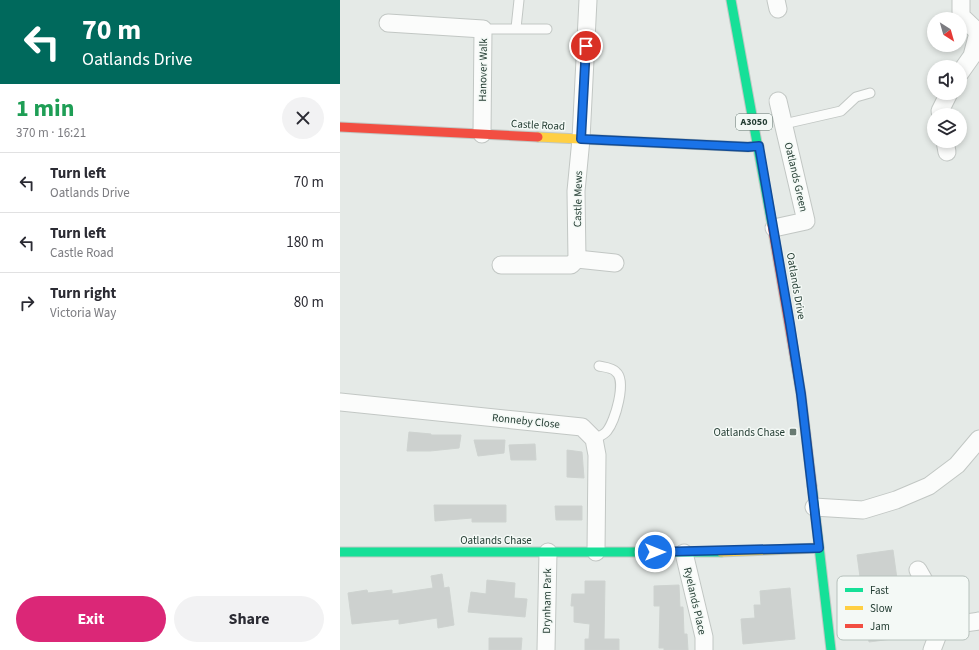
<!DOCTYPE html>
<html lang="en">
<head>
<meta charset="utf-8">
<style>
  :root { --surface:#fff; --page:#f2f2f3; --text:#2b2b33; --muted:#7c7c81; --line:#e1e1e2; --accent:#db2777 }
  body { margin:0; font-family:"Source Sans 3",sans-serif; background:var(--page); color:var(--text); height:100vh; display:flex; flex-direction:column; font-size:15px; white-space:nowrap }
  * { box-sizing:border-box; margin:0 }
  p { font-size:13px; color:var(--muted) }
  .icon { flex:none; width:22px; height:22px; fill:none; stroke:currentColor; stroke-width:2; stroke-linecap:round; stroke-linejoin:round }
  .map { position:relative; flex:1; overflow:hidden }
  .panel { display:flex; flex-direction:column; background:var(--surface); width:340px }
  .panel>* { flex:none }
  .hud { background:#00695c; color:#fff; overflow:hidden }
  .needle { width:26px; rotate:143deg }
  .buttons { position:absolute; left:587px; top:12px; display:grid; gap:8px }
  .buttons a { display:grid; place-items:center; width:40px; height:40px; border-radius:50%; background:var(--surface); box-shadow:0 2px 6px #0003; font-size:20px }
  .pin { position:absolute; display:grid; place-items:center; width:34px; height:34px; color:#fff; margin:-17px; border:2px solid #fff; border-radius:50%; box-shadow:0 1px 4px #0007 }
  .me { position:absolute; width:44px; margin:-22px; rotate:90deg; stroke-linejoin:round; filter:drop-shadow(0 0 3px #0008) }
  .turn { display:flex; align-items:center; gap:14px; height:84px; padding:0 16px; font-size:18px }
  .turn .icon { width:52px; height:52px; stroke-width:2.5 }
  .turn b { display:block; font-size:28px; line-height:34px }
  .round { display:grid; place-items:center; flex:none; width:42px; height:42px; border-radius:21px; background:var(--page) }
  .overview { display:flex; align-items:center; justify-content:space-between; height:68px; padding:0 16px }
  h1 { font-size:24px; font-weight:700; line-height:30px; color:#1e9e55 }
  .cta { display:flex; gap:8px; margin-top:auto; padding:8px 16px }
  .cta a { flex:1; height:46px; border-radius:24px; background:var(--accent); color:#fff; font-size:16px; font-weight:700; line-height:46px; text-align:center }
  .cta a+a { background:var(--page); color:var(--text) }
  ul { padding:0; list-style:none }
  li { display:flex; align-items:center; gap:12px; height:60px; padding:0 16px; border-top:1px solid var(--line) }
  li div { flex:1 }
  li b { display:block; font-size:15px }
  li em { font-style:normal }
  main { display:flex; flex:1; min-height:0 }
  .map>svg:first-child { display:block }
  .building { fill:#cdd1cf; stroke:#ced3d0 }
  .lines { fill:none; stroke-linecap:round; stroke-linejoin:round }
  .lane-casing { stroke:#c2c7c4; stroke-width:11 }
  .street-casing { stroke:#c2c7c4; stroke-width:19 }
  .fast-casing { stroke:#c1c8c4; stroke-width:11 }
  .slow-casing { stroke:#c1c8c4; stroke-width:11 }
  .jam-casing { stroke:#c1c8c4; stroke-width:11 }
  .lane { stroke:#fbfcfb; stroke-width:9 }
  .street { stroke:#fbfcfb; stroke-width:17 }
  .fast { stroke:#16e098; stroke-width:9 }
  .slow { stroke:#ffcf43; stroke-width:9 }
  .jam { stroke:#f24e42; stroke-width:9 }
  .route-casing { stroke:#114b97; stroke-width:10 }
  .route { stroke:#1a73e8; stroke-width:7 }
  .poi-dot { fill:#687a72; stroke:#f4f9f6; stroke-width:1.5 }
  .labels { text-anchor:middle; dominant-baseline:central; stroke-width:3; stroke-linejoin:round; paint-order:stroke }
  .shield { fill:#f4f9f6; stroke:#62756e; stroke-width:1 }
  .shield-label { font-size:10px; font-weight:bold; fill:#243d33 }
  .street-label { font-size:11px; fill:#243d33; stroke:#f4f9f6 }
  .poi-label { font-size:11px; fill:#243d33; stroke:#f4f9f6; text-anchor:end }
  .key { fill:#f4f9f6; stroke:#b6c1bc; stroke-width:1 }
  .key-label { font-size:11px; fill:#243d33 }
</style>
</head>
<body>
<main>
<section class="panel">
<div class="hud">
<div class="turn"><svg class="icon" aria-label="left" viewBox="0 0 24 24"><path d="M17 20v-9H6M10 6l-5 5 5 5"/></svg><div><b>70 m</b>Oatlands Drive</div></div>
</div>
<div class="overview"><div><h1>1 min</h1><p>370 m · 16:21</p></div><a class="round"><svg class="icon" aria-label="close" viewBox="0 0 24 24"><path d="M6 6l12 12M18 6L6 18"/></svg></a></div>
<ul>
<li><svg class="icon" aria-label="left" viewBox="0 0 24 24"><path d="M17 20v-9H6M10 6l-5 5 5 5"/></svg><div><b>Turn left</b><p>Oatlands Drive</p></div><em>70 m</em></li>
<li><svg class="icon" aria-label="left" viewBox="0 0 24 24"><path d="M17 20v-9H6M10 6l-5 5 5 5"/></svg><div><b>Turn left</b><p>Castle Road</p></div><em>180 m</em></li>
<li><svg class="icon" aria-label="right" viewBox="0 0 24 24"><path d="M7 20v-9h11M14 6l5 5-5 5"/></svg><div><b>Turn right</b><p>Victoria Way</p></div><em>80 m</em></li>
</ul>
<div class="cta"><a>Exit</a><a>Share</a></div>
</section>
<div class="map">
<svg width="639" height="650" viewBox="0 0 639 650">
  <rect width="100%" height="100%" fill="#e5eae7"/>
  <!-- building -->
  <g class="building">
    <path d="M69,432L91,434V435H121L119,448L90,451H67Z"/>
    <path d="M134,440H165L164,453L138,456Z"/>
    <path d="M195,444L196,460H171L169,445Z"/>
    <path d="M227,450L242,452L244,478L227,477Z"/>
    <path d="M94,505H166V522H132V518L95,521Z"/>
    <path d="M215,506H242V520H216Z"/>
    <path d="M553,550L561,608L548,610L552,639L529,642L517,555Z"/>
    <path d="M102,574L104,588L109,587L114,625L98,628L97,618L59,624V619L12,624L8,593L27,590L28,593L52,590V594L93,588L91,576Z"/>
    <path d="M147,580L175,583L174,598L187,599L185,617L128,612L131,592L146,594Z"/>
    <path d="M245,581H265L264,639H279V650H245V639H249L250,624L234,622V606H231L232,594H245Z"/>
    <path d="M339,585L340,607H343L344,634H347L348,650H324V648H319L320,606H314V586Z"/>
    <path d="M450,588L455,639L403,644L401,619L415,618L414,605H421L420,591Z"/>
    <path d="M149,638H182L181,650H149Z"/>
  </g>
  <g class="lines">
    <!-- lane casing -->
    <g class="lane-casing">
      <g id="lane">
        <path d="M176,28L179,0"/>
        <path d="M143,29H207"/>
        <path d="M444,124L501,111L516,97L530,93"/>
        <path d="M254,439C258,437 264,435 267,431C275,421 287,381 276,372C273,368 264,367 259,366"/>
      </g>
    </g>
    <!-- street casing -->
    <g class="street-casing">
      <g id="street">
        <path d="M436,0L438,9"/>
        <path d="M621,0V16L639,33"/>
        <path d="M48,23L143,29L142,134"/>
        <path d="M620,73L632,56L638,33"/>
        <path d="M601,115L600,111L609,93"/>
        <path d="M605,141L607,152"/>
        <path d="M434,228L466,221L438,101"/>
        <path d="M237,259L275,263"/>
        <path d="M161,265H231L237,259L236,191L241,139L248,0"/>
        <path d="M0,402L242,427L254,439L257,455L256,552"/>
        <path d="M474,507L523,510L556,500L589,486L617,465L639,439"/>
        <path d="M344,553L364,637V650"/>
        <path d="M578,570L602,612L603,621L592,650"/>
        <path d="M603,621C615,625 626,623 639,621"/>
        <path d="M206,650L208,552"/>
      </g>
    </g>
    <!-- fast casing -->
    <g class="fast-casing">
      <g id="fast">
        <path d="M391,0L432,225"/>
        <path d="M472,486L491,650"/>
        <path d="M0,552H381"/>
      </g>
    </g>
    <!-- slow casing -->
    <g class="slow-casing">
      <g id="slow">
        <path d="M198,137L408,147L419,146"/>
        <path d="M381,552L479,548"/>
      </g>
    </g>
    <!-- jam casing -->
    <g class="jam-casing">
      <g id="jam">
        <path d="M0,127L198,137"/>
        <path d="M432,225L461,394L472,486"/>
      </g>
    </g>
    <!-- lane -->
    <use href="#lane" class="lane"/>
    <!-- street -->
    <use href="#street" class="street"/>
    <!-- fast -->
    <use href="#fast" class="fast"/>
    <!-- slow -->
    <use href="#slow" class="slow"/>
    <!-- jam -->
    <use href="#jam" class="jam"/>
  </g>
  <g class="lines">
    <!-- route casing -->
    <g class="route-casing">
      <path id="route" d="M246,46L241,139L408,147L419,146L450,324L461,394L479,548L315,552"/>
    </g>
    <!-- route -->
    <use href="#route" class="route"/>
  </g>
  <!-- markers -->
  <rect class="poi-dot" x="449" y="428" width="8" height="8" rx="2"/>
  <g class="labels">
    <!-- shield labels -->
    <rect class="shield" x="396" y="114" width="36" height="16" rx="3"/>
    <g class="shield-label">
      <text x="414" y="122">A3050</text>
    </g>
    <!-- street labels -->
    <g class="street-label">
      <text transform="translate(143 70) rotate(-89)">Hanover Walk</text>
      <text transform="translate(198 125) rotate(3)">Castle Road</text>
      <text transform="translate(456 177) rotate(77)">Oatlands Green</text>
      <text transform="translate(238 199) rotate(-89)">Castle Mews</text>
      <text transform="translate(456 286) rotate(80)">Oatlands Drive</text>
      <text transform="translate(186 421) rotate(6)">Ronneby Close</text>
      <text x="156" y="540">Oatlands Chase</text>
      <text transform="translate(207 601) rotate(-89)">Drynham Park</text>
      <text transform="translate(355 601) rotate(77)">Ryelands Place</text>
    </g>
    <!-- poi labels -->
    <g class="poi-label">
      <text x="445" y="432">Oatlands Chase</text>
    </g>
  </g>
  <!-- legend -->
  <rect x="497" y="576" width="132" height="64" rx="6" class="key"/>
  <rect x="505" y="588" width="18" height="4" fill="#16e098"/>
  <rect x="505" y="606" width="18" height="4" fill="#ffcf43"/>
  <rect x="505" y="624" width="18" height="4" fill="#f24e42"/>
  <g class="key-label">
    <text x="530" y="594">Fast</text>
    <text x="530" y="612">Slow</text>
    <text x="530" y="630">Jam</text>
  </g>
</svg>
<div class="buttons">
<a><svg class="needle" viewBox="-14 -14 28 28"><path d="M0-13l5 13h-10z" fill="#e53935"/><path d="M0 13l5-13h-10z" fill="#7c7c81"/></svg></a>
<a><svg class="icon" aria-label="sound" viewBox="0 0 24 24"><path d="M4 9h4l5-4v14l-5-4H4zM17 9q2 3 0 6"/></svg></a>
<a><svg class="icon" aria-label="layers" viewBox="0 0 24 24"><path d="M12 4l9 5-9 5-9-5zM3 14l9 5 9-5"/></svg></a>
</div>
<div class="pin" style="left:246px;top:46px;background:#d93025"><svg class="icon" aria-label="arrive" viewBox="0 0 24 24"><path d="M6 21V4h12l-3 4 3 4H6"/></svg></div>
<svg class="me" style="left:315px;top:552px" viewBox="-20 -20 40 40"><circle r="17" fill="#1a73e8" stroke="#fff" stroke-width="3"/><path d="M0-11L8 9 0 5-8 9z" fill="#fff"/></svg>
</div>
</main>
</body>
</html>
